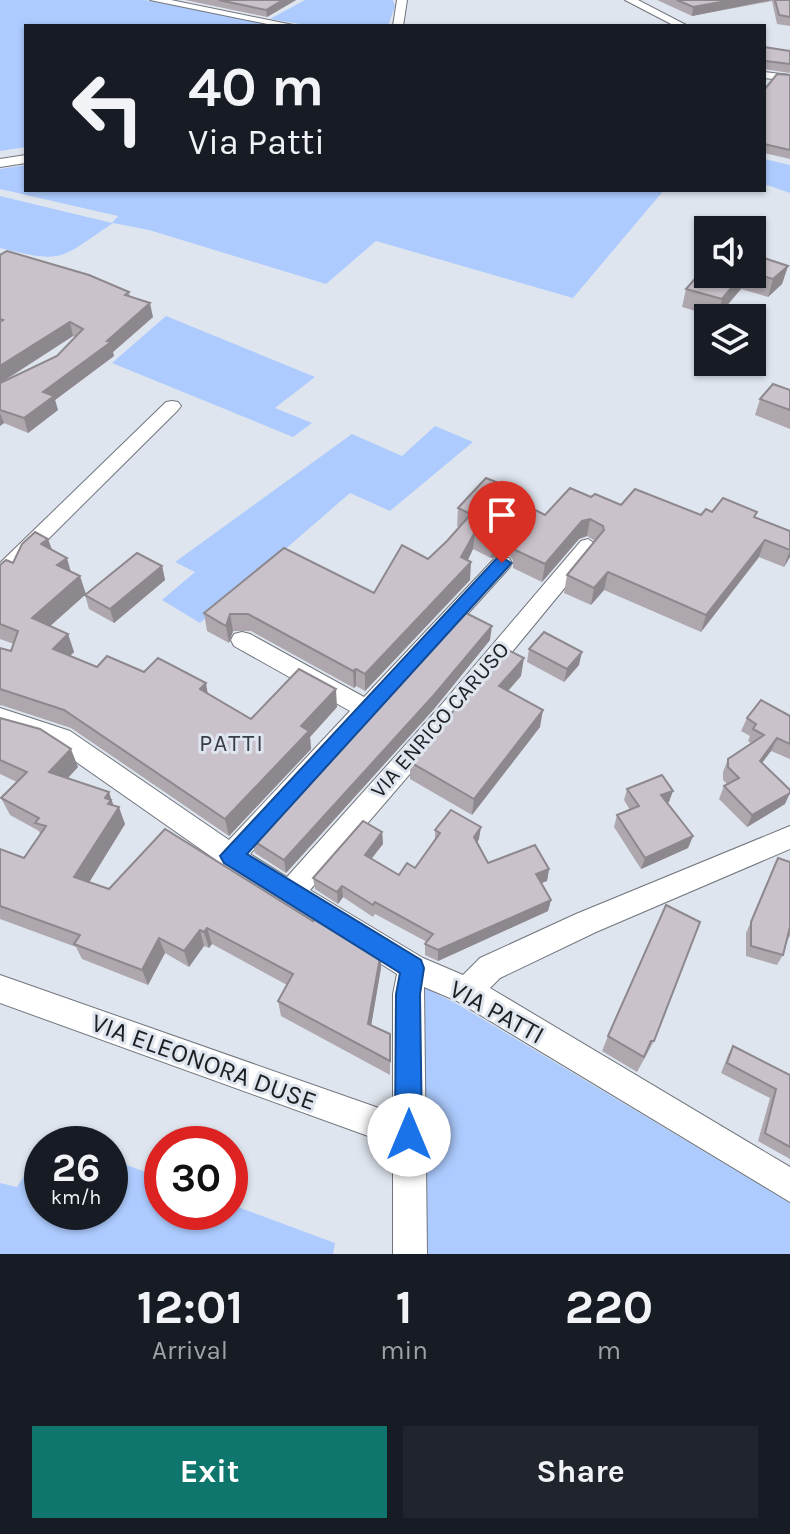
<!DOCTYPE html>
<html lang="en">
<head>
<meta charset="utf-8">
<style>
  :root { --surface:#171b24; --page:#20242c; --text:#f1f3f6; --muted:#9ea1a6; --accent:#0f766e }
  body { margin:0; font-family:Karla,sans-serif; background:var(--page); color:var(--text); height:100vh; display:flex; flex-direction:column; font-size:30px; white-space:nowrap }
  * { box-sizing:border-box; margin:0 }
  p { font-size:26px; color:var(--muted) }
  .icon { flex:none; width:44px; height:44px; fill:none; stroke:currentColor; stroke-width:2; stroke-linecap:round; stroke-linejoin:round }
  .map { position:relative; height:1254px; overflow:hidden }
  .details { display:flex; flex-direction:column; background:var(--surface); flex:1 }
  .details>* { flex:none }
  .banner { position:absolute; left:24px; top:24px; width:742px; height:168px; border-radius:0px; box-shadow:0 2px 6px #0004; background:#171b24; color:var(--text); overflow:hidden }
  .controls { position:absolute; left:694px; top:216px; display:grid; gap:16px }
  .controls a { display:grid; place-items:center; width:72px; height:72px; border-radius:0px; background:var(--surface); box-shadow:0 2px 6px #0004; font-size:40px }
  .speed { position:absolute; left:24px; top:1126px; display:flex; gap:16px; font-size:40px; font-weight:700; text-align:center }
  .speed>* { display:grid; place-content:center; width:104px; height:104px; border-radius:50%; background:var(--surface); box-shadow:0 2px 6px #0004; line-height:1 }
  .speed small { font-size:20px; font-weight:400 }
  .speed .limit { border:12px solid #d22; background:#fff; color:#111 }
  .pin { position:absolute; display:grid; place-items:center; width:68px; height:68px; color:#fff; margin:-82px -34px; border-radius:50% 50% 50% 0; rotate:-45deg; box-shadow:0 0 8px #0007 }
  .pin .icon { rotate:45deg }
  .me { position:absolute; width:88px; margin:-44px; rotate:0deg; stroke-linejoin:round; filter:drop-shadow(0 0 6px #0008) }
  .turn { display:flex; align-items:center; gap:28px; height:168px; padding:0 32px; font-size:36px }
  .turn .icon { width:104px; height:104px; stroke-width:2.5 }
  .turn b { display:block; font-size:56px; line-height:68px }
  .eta { display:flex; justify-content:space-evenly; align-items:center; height:136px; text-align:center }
  .eta b { font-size:48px; font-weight:700; line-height:56px }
  .button { display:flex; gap:16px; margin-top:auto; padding:16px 32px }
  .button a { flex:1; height:92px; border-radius:0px; background:var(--accent); color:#fff; font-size:32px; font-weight:700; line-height:92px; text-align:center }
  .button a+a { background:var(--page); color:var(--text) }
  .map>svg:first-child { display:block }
  .green { fill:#adcbfe }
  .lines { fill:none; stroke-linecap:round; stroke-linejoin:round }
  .minor-casing { stroke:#70757d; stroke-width:2 }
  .minor { fill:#fff; fill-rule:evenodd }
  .wall { fill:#aea7ae; fill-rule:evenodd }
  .shaded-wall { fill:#8d888d }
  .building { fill:#cac2ca; stroke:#8d888d; stroke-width:2 }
  .route { fill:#1a73e8; stroke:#114b97; stroke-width:2 }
  .labels { text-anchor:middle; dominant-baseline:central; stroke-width:6; stroke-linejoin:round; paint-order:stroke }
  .street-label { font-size:22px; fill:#1d1f22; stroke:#dfe5ee }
  .neighbourhood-label { font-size:24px; letter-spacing:2px; fill:#393d45; stroke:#dfe5ee }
  .near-street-label { font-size:26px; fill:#1d1f22; stroke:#dfe5ee }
</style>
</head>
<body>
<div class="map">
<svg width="790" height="1254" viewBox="0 0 790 1254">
  <rect width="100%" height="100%" fill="#dfe5ee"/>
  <!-- green -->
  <g class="green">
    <path d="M0,0H144L283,26H26V147L0,151Z"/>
    <path d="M305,0H393L395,6L388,26H312L270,19Z"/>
    <path d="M764,159L790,165V193L764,184Z"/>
    <path d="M26,165V190H664L573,298L376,241L326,284L149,230L113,223C59,259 65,264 0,248V196L112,223L118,216L0,189V169Z"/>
    <path d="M166,316L315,377L275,408L312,423L293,437L112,363Z"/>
    <path d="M435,426L473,442L390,511L350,493L200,623L162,600L195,572L175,562L352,434L402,456Z"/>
    <path d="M425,988L459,1005L790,1203V1254H428L424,1150Z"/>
    <path d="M42,1148V1212H110V1159L162,1178V1212H230V1204L335,1243L333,1254H0V1183L17,1187Z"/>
  </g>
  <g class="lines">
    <!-- minor casing -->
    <g class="minor-casing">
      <g id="minor">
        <path d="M150,0H171L298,26H277Z"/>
        <path d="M397,0H407L403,26H393Z"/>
        <path d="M625,0H638L688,26H675Z"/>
        <path d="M764,72L790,75V81L764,78Z"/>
        <path d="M26,155V163L0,167V159Z"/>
        <path d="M172,401L178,402L181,406L178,410L7,580L0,582V563L166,402Z"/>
        <path d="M588,539L598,546L595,551L452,725L310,890L423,958L463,975L480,958L576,914L790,826V849L596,932L500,978L490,988L790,1167V1202L457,1001L424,987L427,1254H393V1145L0,1003V975L393,1113V994L397,974L222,864L52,745L0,727V708L70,731L229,840L350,711L234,646L231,640L234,634L242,632L250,634L364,697L495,558H509L512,563L509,568L250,854L287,877L436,711L581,541Z"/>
      </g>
    </g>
    <!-- minor -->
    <use href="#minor" class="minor"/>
  </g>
  <!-- wall -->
  <g class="wall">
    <path d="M185,0H296L267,17Z"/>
    <path d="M657,0H790V26L777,24L772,1L692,16Z"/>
    <path d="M764,47L790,51V73L764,69Z"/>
    <path d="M790,75V159L764,153V90Z"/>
    <path d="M752,254L788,266L782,284L768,297L741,289L717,317L682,307L686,289L708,274H752Z"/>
    <path d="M0,255L129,292L130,297L153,317L113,352L114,356L55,400L58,410L28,433L4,423L0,426ZM73,336L75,337L57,356L1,383Z"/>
    <path d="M790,390V429L755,415L760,399Z"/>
    <path d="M591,497L621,505L701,515L712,512L755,517L790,531V557L784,567L759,557L701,632L604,590L591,605L564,593L567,575L595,541L587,536L579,539L542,582L513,568V560L509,555L491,558L473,549L468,560L470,580L365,691L356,686L354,688L251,631H233L229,643L207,631L204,613L374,593L428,559L447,541L459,527L457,526L458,508L512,499L545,515Z"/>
    <path d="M48,539L52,549L71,571L86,594L50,626L68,634L74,652L70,656L97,667L144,672L208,694L251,719L337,707L310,737L311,749L229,836L71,728L1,705L0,706V648L11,651L14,644L0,639V565L13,563Z"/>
    <path d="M162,566L165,580L114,623L89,609L85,595Z"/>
    <path d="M490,640L434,709L286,873L255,853L252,840L389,695V690Z"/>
    <path d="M529,649L579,665L564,682L527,662Z"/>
    <path d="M521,676L508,691L540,727L472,815L410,779V762Z"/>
    <path d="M790,716V759L771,751L762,763L785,804L747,827L719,799L724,786L727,784L723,780V772L728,759L751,743L748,741L750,736L741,731L747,718Z"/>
    <path d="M0,718L78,767L67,778L114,805L125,824L89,882L109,889L313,921L381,952V968L371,1025L390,1034V1075L281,1016L278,1001L287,985L212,944L209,948L204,946L189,967L165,953L148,985L82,959L76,947L0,919V849L24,858L40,834L39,831L10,815L1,798L17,782L0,774Z"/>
    <path d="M627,789L669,802L667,803L693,836L688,848L641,869L614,827L617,815L630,810L624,800Z"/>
    <path d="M435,830L479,839L477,843L488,863L549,869L547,881L541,883L551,900L548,911L438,961L425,955V944L427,942L375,914L373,917L343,897L338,904L315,889L313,878L382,832L383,844L371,859L399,875L415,868L435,840Z"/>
    <path d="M778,858L790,862V936L788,939L787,938L783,955L777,965L746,956V933Z"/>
    <path d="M608,1036L654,1041L637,1072L602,1051Z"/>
    <path d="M733,1046L790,1075V1159L758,1141L770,1098L721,1073L728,1055Z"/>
  </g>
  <!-- shaded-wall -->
  <g class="shaded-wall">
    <path d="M283,0H296L267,17L266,10Z"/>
    <path d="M732,0H772L692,16L693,7Z"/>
    <path d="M788,266L782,284L768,297L773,279Z"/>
    <path d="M743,274H745L741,289L717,317L722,299Z"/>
    <path d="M150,303L153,317L113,352L114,356L55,400L58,410L28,433L24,418L43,392L107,341Z"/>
    <path d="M70,322L73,336L0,383V366Z"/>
    <path d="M0,413L4,423L0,426Z"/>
    <path d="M590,519L587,536L579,539L542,582L545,564L582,521Z"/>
    <path d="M475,532L473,549L462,572L471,562L470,580L365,691V674L461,557Z"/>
    <path d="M511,537L509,555L491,558L493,540Z"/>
    <path d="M48,539L54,557L41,544Z"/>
    <path d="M765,540L759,557L701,632L706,615Z"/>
    <path d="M790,550V557L784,567Z"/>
    <path d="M67,558L72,576L57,565Z"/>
    <path d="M162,566L165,580L114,623L110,609Z"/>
    <path d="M608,572L604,590L591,605L594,588Z"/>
    <path d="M80,576L86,594L39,636L32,618Z"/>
    <path d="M230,614L233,631L229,643L226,626Z"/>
    <path d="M492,626L490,640L434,709L286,873L284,860Z"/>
    <path d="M68,634L74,652L59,667L53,649Z"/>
    <path d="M582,652L579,665L564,682L567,669Z"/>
    <path d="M524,658L521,676L497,703L499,686Z"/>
    <path d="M356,669V686L354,688L353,671Z"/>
    <path d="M206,683L209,701L200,689Z"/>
    <path d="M336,689L337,707L310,737L311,749L229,836L225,819L301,726Z"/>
    <path d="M543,710L540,727L472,815L474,799Z"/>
    <path d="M777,738L771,751L754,773L760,761Z"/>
    <path d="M71,749L78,767L57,790L49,772Z"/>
    <path d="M673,791L669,802L658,807L661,795Z"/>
    <path d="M109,792L115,810L119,807L125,824L82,894L74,877L105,798Z"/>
    <path d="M790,793L785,804L747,827L752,815Z"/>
    <path d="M481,827L479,839L472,849L474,837Z"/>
    <path d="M382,832L383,844L365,867V855Z"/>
    <path d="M693,836L688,848L641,869L645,858Z"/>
    <path d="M549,869L547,881L534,886L536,874Z"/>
    <path d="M342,886L343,897L338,904L337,892Z"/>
    <path d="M551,900L548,911L438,961V950Z"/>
    <path d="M207,928L212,944L209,948L204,932Z"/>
    <path d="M200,930L204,946L189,967L184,951Z"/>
    <path d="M159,938L165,953L148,985L142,970Z"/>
    <path d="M381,952V968L369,1038L368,1024Z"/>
  </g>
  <!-- building -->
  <g class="building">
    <path d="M219,0H283L266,10Z"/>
    <path d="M677,0H732L693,7Z"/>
    <path d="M775,0H790V17L779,15Z"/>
    <path d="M764,47L790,51V64L766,61L764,64Z"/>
    <path d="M777,74L790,75V150L764,144V90Z"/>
    <path d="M7,251L89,275L129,292L125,295L150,303L107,341L111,342L43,392L54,396L24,418L0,410V383L57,356L83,329L70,322L0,366V322L3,320L0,319V255Z"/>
    <path d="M752,254L788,266L773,279L752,273Z"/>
    <path d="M708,264V274H743L722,299L686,289Z"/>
    <path d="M773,384L790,390V410L760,399Z"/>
    <path d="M486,478L511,488L513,491L508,496L545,515L570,488L591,497L595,494L621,505L635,489L701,515L706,509L712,512L723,498L757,512L754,517L790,531V550L765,540L706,615L608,572L594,588L567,575L604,530L603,526L590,519L582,521L545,564L515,550L517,544L511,537L493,540L475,532L461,557L471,562L365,674L356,669L353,671L248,614H230L226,626L204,613L284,548L374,593L402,545L428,559L447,541L471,514L458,508Z"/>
    <path d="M35,532L48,539L41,544L67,558L57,565L80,576L32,618L68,634L53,649L97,667L107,656L144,672L158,658L206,683L200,689L251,719L299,669L336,689L301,726L309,731L225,819L64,710L0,689V648L11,651L18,631L0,624V565L6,560L13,563L22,544Z"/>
    <path d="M137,553L162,566L110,609L85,595Z"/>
    <path d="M462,611L492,626L434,695L284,860L252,840L392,692L389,690Z"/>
    <path d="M544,632L582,652L567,669L529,649Z"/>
    <path d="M506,649L524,658L499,686L543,710L474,799L410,762Z"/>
    <path d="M761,700L790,716V744L777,738L760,761L790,790V793L752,815L724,786L739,778L728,767V759L764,735L753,729L756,724L747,718Z"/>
    <path d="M0,718L40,729L71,749L49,772L109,792L105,798L111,800L108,804L119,807L74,877L109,889L165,829L313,921L318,913L381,952L368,1024L390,1034V1061L278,1001L293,974L207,928L204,932L200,930L184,951L159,938L142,970L74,944L80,935L0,906V849L24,858L46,826L35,823L39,818L1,798L27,772L0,760Z"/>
    <path d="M662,775L673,791L661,795L693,836L645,858L617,815L639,806L627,789Z"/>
    <path d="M451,810L481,827L474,837L488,863L535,845L549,869L536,874L551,900L438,950L425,944L433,934L375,902L373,905L342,886L337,892L313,878L363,821L382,832L365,855L399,875L407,863L415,868L440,833L435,830Z"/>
    <path d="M778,858L790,862V927L783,955L751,946V922Z"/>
    <path d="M666,905L700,922L654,1041H651L644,1057L608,1036Z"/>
    <path d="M733,1046L790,1075V1147L765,1133L776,1089L727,1063Z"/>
  </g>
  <!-- route -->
  <path class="route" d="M502,557L511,563L508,567L247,854L421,960L424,968L420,994L422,1135L418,1145L409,1149L399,1145L395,1135L396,994L400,973L224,863L220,856L496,559Z"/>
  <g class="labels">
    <!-- street labels -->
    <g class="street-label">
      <text transform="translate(440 720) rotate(-49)">VIA ENRICO CARUSO</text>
    </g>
    <!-- neighbourhood labels -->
    <g class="neighbourhood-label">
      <text x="232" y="743">PATTI</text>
    </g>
    <!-- near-street labels -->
    <g class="near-street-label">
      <text transform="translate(497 1012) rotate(29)">VIA PATTI</text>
      <text transform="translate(204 1062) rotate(20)">VIA ELEONORA DUSE</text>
    </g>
  </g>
</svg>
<div class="controls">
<a><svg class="icon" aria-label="sound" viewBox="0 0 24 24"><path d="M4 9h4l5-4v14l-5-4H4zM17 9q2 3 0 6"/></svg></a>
<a><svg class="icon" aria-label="layers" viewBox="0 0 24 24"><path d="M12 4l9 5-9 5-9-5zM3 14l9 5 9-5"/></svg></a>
</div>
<div class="speed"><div>26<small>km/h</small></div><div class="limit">30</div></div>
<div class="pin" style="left:502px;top:563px;background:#d93025"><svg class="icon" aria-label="arrive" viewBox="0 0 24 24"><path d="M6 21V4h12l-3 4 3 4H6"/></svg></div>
<svg class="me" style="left:409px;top:1135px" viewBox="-20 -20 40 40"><circle r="19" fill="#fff"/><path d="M0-13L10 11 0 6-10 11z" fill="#1a73e8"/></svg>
<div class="banner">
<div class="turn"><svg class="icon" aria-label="left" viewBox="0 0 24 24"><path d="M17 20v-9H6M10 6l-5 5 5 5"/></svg><div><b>40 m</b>Via Patti</div></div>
</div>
</div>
<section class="details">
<div class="eta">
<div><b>12:01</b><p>Arrival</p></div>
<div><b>1</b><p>min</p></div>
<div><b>220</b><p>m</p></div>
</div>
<div class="button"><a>Exit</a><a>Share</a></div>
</section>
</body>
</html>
